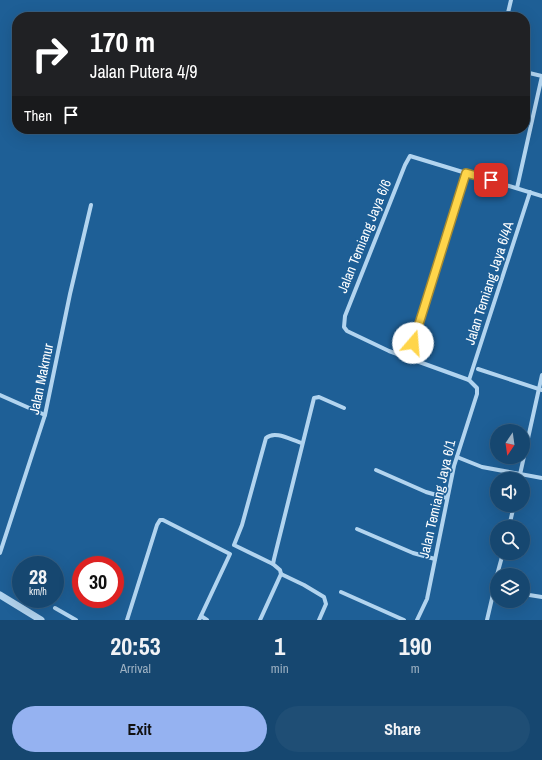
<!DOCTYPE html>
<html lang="en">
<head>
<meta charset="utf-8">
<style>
  :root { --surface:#164770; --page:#1f4e75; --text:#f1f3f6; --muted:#9eb2c3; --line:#355f83; --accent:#95b2f1 }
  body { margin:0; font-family:"Archivo Narrow",sans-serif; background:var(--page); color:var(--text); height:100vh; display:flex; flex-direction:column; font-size:15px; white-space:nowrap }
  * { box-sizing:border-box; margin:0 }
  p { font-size:13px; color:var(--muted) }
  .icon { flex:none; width:22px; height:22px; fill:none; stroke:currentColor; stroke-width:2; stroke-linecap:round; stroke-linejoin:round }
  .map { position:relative; height:620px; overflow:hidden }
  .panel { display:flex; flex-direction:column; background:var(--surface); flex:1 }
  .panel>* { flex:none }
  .guide { position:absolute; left:12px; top:12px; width:518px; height:122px; border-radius:16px; box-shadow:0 4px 16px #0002,0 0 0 1px var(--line); background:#202124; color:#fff; overflow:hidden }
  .needle { width:26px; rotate:193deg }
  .fabs { position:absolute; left:490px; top:424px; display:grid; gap:8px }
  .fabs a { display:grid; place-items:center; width:40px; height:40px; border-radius:50%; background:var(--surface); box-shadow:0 4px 16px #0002,0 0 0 1px var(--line); font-size:20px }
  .speed { position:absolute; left:12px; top:556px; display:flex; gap:8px; font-size:20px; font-weight:700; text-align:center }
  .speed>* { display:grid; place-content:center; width:52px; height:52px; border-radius:50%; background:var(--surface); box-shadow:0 4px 16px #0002,0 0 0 1px var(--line); line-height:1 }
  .speed small { font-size:10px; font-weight:400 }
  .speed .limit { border:6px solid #d22; background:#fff; color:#111 }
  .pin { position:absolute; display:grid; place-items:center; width:34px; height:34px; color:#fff; margin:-17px; border-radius:8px; box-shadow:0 2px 6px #0006 }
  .me { position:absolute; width:44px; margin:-22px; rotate:18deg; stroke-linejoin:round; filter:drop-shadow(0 0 3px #0008) }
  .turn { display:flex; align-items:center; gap:14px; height:84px; padding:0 12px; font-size:18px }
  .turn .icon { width:52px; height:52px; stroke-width:2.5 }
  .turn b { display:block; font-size:28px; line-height:34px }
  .then { display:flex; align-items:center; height:38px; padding:0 12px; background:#0003; gap:8px; font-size:15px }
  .eta { display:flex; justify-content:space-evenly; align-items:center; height:68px; text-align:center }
  .eta b { font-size:24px; font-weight:800; line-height:28px }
  .cta { display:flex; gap:8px; margin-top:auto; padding:8px 12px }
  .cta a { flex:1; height:46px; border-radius:24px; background:var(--accent); color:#111; font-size:16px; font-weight:800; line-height:46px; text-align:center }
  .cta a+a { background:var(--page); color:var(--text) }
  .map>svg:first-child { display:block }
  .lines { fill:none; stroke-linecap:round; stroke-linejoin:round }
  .minor { stroke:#b2d4ef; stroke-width:4 }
  .tertiary { stroke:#b2d4ef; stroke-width:7 }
  .route-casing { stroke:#a68a30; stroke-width:10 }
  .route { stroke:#ffd54a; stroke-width:7 }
  .labels { text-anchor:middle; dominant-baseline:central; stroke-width:3; stroke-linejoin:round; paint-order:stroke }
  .street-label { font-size:14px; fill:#fff; stroke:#1e5f96 }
</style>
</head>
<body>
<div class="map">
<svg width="542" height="620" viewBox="0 0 542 620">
  <rect width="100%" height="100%" fill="#1e5f96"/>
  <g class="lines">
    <!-- minor -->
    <g class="minor">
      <path d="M507,17L511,0"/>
      <path d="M517,188L542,76L525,72"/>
      <path d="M408,358L466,173"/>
      <path d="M478,369L542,390"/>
      <path d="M469,380L530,192"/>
      <path d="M0,395L45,415"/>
      <path d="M457,457L482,467L542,478"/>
      <path d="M376,470L426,492L447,498"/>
      <path d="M519,479L542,375"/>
      <path d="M509,527L514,505"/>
      <path d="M357,529L413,553L435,559"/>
      <path d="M0,553L45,415L70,294L91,205"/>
      <path d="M273,564L234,545L242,525L266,438C275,430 291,440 302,443"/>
      <path d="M281,574L280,570L273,564L274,559L314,398L319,397L344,408"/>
      <path d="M281,574L304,585L324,597L326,604L319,620"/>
      <path d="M497,575L503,553"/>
      <path d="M341,592L404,620"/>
      <path d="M523,594L542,597"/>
      <path d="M55,608L76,620"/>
      <path d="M201,616L207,620"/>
      <path d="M127,620L157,525L160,520H163L230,554L199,620"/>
      <path d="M260,620L281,574"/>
      <path d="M417,620L427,599L454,466L477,394V388L469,380L389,351L347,331L344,327L345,316L405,165L410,156L542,196"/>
      <path d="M487,620L497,577"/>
    </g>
    <!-- tertiary -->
    <path class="tertiary" d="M0,595L41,620"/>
  </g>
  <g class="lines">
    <!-- route casing -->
    <g class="route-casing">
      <path id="route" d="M413,343L466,173L491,180"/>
    </g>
    <!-- route -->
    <use href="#route" class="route"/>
  </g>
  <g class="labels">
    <!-- street labels -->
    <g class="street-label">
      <text transform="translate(364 236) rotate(-68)">Jalan Temiang Jaya 6/6</text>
      <text transform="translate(489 283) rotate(-72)">Jalan Temiang Jaya 6/4A</text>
      <text transform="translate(41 379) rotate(-78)">Jalan Makmur</text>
      <text transform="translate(437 499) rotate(-77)">Jalan Temiang Jaya 6/1</text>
    </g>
  </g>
</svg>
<div class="fabs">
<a><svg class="needle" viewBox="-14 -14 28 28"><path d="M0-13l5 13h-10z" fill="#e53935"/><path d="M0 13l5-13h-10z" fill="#9eb2c3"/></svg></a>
<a><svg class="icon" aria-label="sound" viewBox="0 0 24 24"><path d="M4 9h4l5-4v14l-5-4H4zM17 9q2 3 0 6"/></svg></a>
<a><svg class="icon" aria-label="search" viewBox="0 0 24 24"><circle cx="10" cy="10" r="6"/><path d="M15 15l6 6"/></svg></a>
<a><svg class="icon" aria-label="layers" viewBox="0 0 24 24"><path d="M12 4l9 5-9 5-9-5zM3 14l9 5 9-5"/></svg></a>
</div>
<div class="speed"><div>28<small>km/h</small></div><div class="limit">30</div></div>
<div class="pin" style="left:491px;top:180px;background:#d93025"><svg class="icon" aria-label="arrive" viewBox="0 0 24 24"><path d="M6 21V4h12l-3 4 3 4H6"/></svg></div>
<svg class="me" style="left:413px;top:343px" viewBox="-20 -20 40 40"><circle r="19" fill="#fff"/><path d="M0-13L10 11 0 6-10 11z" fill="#ffd54a"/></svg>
<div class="guide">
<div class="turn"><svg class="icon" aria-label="right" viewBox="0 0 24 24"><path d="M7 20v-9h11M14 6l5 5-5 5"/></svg><div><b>170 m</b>Jalan Putera 4/9</div></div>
<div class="then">Then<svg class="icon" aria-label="arrive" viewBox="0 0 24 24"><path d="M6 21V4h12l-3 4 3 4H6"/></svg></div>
</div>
</div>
<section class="panel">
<div class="eta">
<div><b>20:53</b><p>Arrival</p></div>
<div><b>1</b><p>min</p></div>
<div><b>190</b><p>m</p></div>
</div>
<div class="cta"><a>Exit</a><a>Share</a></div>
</section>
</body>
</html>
